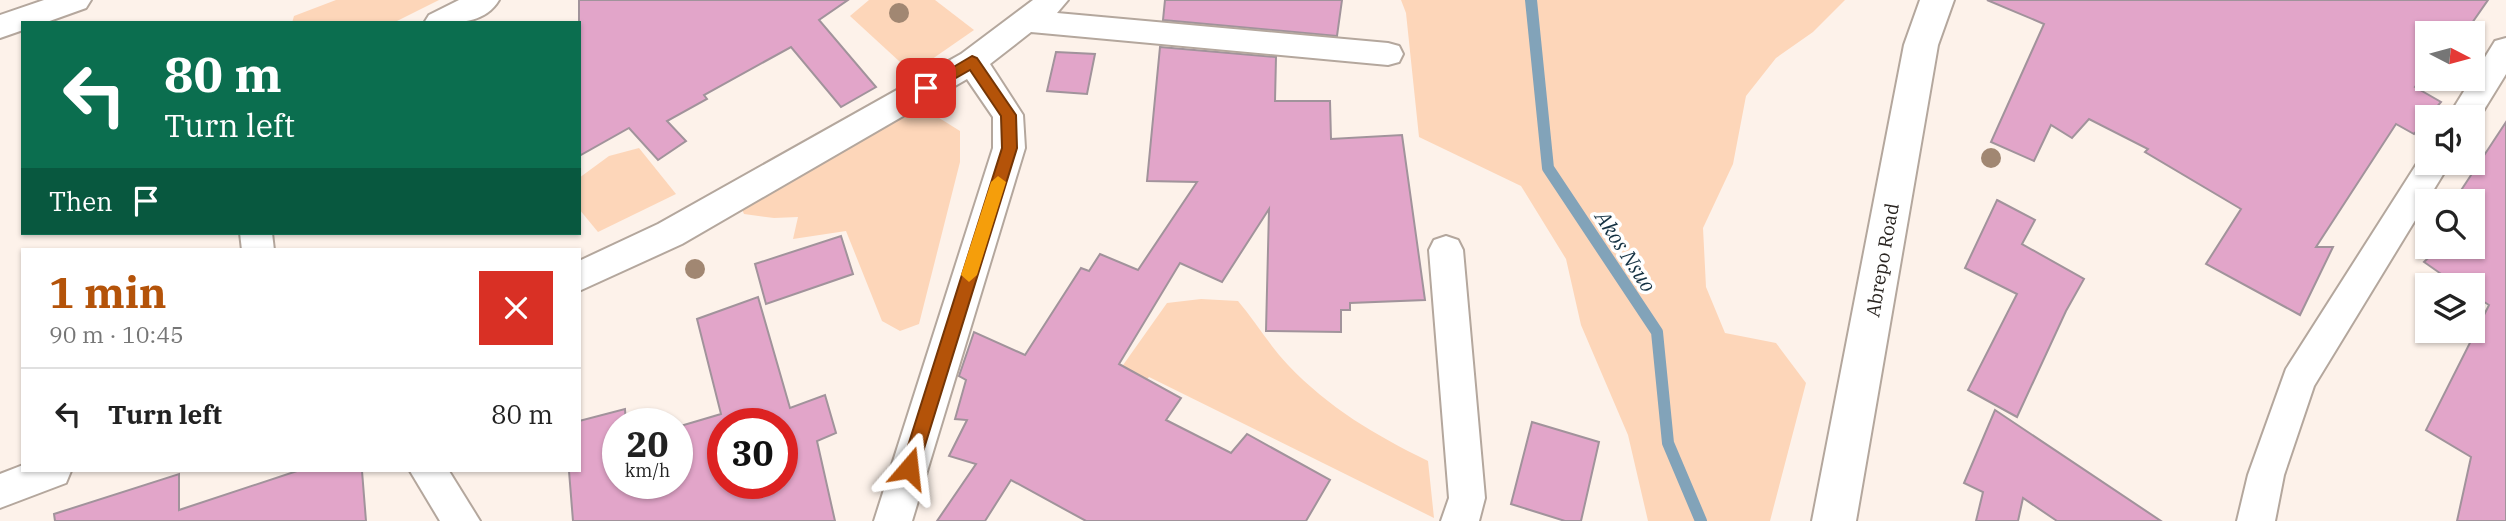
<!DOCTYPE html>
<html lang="en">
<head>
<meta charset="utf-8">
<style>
  :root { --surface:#fff; --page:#f6f6f6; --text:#222; --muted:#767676; --line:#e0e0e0; --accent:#b45309 }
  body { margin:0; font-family:"IBM Plex Serif",serif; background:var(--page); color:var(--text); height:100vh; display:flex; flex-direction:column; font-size:26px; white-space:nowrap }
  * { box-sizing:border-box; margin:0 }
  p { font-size:23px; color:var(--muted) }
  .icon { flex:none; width:38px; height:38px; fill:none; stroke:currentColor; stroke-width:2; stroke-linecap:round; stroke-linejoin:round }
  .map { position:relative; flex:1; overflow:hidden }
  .sheet { position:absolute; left:21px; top:248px; width:560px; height:224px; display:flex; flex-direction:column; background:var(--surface); border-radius:0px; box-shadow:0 2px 5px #0004 }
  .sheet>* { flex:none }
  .banner { position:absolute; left:21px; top:21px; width:560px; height:214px; border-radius:0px; box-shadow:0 2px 5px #0004; background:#0b6e4f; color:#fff; overflow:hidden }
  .needle { width:46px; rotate:96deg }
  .buttons { position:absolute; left:2415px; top:21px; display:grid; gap:14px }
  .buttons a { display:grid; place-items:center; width:70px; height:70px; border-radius:0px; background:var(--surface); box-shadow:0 2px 5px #0004; font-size:35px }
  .speed { position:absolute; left:602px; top:408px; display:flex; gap:14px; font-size:35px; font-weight:700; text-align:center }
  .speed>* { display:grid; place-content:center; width:91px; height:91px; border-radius:50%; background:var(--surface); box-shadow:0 2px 5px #0004; line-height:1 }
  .speed small { font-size:18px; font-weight:400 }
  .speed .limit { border:10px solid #d22; background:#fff; color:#111 }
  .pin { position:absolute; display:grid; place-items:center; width:60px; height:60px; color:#fff; margin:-30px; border-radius:14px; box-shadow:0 4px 10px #0006 }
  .me { position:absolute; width:77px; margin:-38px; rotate:17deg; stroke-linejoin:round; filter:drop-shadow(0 0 5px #0008) }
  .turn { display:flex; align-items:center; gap:24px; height:147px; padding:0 28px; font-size:32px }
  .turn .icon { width:91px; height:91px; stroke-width:2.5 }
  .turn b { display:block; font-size:49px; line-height:60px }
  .then { display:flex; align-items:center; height:66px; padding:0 28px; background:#0003; gap:14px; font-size:26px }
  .round { display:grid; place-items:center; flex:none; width:74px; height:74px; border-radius:0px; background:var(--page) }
  .headline { display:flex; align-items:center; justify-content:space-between; height:119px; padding:0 28px }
  h1 { font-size:42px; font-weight:700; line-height:52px; color:var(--accent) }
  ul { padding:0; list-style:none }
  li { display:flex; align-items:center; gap:21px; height:91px; padding:0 28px; border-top:2px solid var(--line) }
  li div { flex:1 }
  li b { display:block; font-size:26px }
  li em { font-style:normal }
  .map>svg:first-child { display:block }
  .green { fill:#fdd6b9 }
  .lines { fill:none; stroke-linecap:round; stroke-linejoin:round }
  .stream { stroke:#82a3b9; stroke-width:12 }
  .building { fill:#e2a5c9; stroke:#a1939b; stroke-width:2; fill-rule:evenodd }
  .minor-casing { stroke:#b4a79d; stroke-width:4 }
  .secondary-casing { stroke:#b4a79d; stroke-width:4 }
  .minor { fill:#fff; fill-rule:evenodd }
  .secondary { fill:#fff; fill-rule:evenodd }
  .tree { fill:#a18772 }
  .route { fill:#b45309; stroke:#753606; stroke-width:2 }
  .slow { fill:#f59e0b }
  .labels { text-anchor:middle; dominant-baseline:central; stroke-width:7; stroke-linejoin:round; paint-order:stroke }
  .street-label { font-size:19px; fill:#292420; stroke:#fff }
  .water-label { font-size:21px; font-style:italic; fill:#143142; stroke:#fff }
</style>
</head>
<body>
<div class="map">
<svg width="2506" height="521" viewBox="0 0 2506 521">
  <rect width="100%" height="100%" fill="#fdf2ea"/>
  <!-- green -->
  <g class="green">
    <path d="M336,0H439L393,23H292L294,16Z"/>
    <path d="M869,0H935L974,30L912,73L850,16Z"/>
    <path d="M1401,0H1845L1813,32L1776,58L1746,96L1733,164L1703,228L1706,287L1725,333L1776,343L1806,383L1770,521H1648L1628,435L1581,325L1566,259L1521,186L1419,137L1406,13Z"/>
    <path d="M903,110L928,111L960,131V162L919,324L900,331L882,321L846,231L793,239L798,217L774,218L744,214L739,202Z"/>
    <path d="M639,148L676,194L598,232L579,209V178L609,156Z"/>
    <path d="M1201,299L1238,301C1255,321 1269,345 1288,365C1329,408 1375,435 1428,461L1434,518L1149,377L1141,386L1116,375L1167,303Z"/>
  </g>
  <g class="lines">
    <!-- stream -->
    <path class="stream" d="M1531,0L1548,168L1657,332L1668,443L1701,521"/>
  </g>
  <!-- building -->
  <g class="building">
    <path d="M579,0H848L819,20L876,87L841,107L791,47L704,95L707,99L667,121L686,141L658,160L629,128L579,156Z"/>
    <path d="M1165,0H1342L1337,36L1163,20Z"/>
    <path d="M1987,0H2488L2465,33H2427V71L2415,87L2441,102L2414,134L2396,124L2316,247H2333L2300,315L2206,264L2241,209L2145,152L2148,149L2089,119L2072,138L2051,125L2034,161L1991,142L2044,24Z"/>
    <path d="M1160,47L1276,57L1275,101H1330L1331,139L1402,135L1425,300L1350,303V310H1341V332L1266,331L1269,209L1222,282L1180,263L1119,364L1181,398L1166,420L1231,453L1247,434L1330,480L1306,521H1086L1011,480L985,521H937L976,464L949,456L967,420L955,419L966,380L959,376L974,332L1025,355L1081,268L1089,271L1100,254L1138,270L1197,182L1147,181Z"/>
    <path d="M1056,52L1095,54L1087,94L1047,91Z"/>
    <path d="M2506,122V521H2457L2471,457L2426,430L2489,305L2473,295V285H2457L2424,262L2440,247H2473V201H2454Z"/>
    <path d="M1997,200L2035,220L2022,244L2084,279L2066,311L2017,417L1968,390L2017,294L1965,268Z"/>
    <path d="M841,236L853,274L766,304L755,264Z"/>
    <path d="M758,297L790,408L825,395L836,433L817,441L835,521H573L569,471H579V421L625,409L626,424H618V483H677V427L721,414L697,319ZM723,424H782V483H723Z"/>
    <path d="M1995,410L2161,521H2057L2023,498L2018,521H1976L1983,492L1964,483Z"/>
    <path d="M1532,422L1599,442L1581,521H1565L1511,504Z"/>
    <path d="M297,471H362L366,521H55L54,514L179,474V510Z"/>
  </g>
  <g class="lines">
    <!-- minor casing -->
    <g class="minor-casing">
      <g id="minor">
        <path d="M44,0H91L86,8L44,23H23V30L0,38V15Z"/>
        <path d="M459,0H499C484,26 450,23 424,23L429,15Z"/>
        <path d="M1033,0H1068L1057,13L1388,43L1399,46L1403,54L1399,62L1388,65L1031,32L990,64L1023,115L1025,148L912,521H874L993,148V117L967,79L682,244L579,291V261L658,224L961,54Z"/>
        <path d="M2506,38V74L2474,126L2473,117H2448L2495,41Z"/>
        <path d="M2427,153V163H2450L2314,386L2284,475L2275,521H2237L2248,475L2286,369L2423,154Z"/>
        <path d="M240,233H272L274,250H242Z"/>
        <path d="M1446,236L1458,240L1463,250L1485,498L1479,521H1441L1449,498L1429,250L1434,240Z"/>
        <path d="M23,465V471H71L66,483L0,508V474Z"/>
        <path d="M410,471H449L480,521H440Z"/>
      </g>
    </g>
    <!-- secondary casing -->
    <g class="secondary-casing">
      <path id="secondary" d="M1920,0H1954L1938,45L1856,521H1812L1904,45Z"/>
    </g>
    <!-- minor -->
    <use href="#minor" class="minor"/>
    <!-- secondary -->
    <use href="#secondary" class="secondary"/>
  </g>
  <!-- trees -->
  <g class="tree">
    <circle cx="899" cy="13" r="10"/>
    <circle cx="1991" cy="158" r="10"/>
    <circle cx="695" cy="269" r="10"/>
  </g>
  <!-- route -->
  <path class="route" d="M972,56L977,58L1016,115L1017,148L918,468L909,476L901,468L1002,148L1001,116L970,70L931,92L926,94L918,88Z"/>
  <!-- slow -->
  <path class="slow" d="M998,176L1006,182L977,275L969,282L961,275L991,182Z"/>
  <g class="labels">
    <!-- street labels -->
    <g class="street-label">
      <text transform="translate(1882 260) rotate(-80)">Abrepo Road</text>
    </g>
    <!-- water labels -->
    <g class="water-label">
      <text transform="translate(1626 251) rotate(57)">Akos Nsuo</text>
    </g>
  </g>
</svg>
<div class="buttons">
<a><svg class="needle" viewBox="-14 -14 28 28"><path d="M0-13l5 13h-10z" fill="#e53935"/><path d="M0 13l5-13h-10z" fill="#767676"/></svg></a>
<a><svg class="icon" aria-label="sound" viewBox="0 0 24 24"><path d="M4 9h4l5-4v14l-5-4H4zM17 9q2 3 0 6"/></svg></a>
<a><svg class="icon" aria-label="search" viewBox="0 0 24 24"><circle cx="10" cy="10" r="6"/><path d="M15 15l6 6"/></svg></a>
<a><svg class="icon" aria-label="layers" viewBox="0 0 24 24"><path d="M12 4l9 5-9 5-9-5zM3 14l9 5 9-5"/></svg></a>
</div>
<div class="speed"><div>20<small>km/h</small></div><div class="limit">30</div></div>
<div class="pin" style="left:926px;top:88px;background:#d93025"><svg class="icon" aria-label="arrive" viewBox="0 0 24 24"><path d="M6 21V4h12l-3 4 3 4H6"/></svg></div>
<svg class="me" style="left:909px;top:468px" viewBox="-20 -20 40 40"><path d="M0-17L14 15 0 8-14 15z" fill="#b45309" stroke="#fff" stroke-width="4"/></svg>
<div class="banner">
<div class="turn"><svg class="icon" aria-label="left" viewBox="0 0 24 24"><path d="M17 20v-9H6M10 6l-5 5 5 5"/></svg><div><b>80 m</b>Turn left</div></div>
<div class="then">Then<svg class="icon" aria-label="arrive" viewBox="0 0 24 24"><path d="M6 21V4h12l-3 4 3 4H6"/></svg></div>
</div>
<section class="sheet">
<div class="headline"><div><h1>1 min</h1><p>90 m · 10:45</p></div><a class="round" style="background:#d93025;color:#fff"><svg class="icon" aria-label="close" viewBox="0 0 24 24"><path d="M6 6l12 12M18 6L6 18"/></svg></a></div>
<ul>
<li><svg class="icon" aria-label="left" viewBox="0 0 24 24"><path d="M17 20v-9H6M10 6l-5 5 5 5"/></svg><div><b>Turn left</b></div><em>80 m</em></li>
</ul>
</section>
</div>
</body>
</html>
